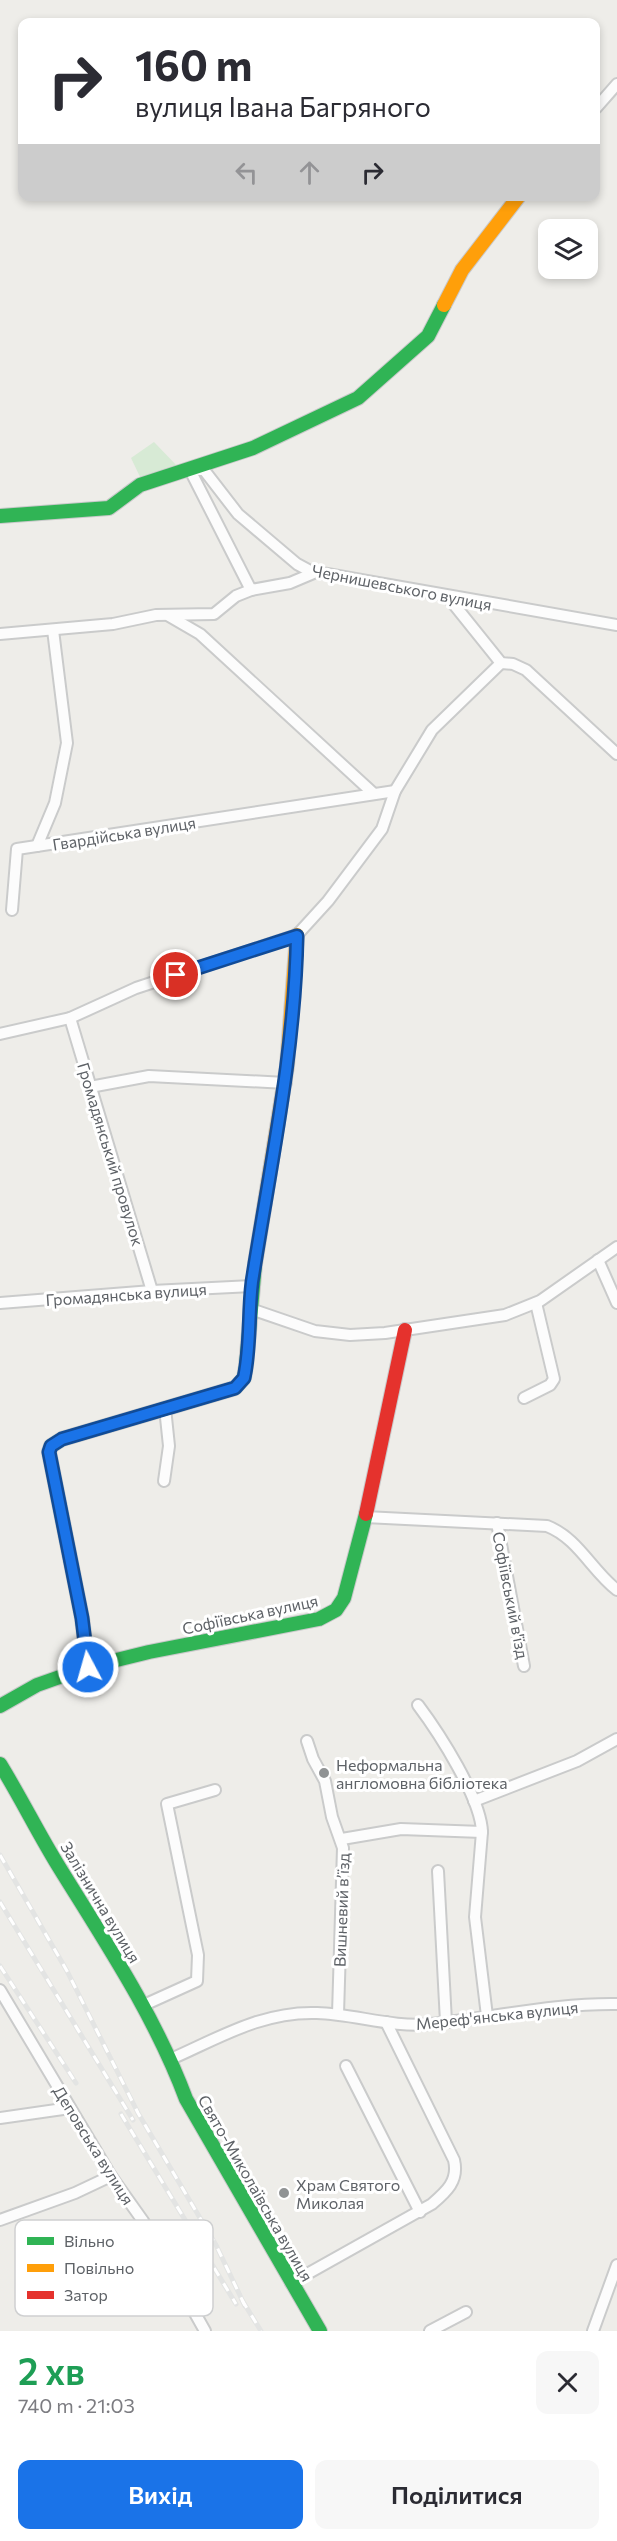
<!DOCTYPE html>
<html lang="uk">
<head>
<meta charset="utf-8">
<style>
  :root { --surface:#fff; --page:#f7f7f7; --text:#2b2b33; --muted:#7c7c81; --accent:#1a73e8 }
  body { margin:0; font-family:Commissioner,sans-serif; background:var(--page); color:var(--text); height:100vh; display:flex; flex-direction:column; font-size:22px; white-space:nowrap }
  * { box-sizing:border-box; margin:0 }
  p { font-size:20px; color:var(--muted) }
  .icon { flex:none; width:33px; height:33px; fill:none; stroke:currentColor; stroke-width:2; stroke-linecap:round; stroke-linejoin:round }
  .map { position:relative; height:2331px; overflow:hidden }
  .panel { display:flex; flex-direction:column; background:var(--surface); flex:1 }
  .panel>* { flex:none }
  .banner { position:absolute; left:18px; top:18px; width:582px; height:183px; border-radius:12px; box-shadow:0 3px 9px #0003; background:#fff; color:var(--text); overflow:hidden }
  .fabs { position:absolute; left:538px; top:219px; display:grid; gap:12px }
  .fabs a { display:grid; place-items:center; width:60px; height:60px; border-radius:12px; background:var(--surface); box-shadow:0 3px 9px #0003; font-size:30px }
  .pin { position:absolute; display:grid; place-items:center; width:51px; height:51px; color:#fff; margin:-26px; border:3px solid #fff; border-radius:50%; box-shadow:0 2px 6px #0007 }
  .me { position:absolute; width:66px; margin:-33px; rotate:354deg; stroke-linejoin:round; filter:drop-shadow(0 0 4px #0008) }
  .turn { display:flex; align-items:center; gap:21px; height:126px; padding:0 18px; font-size:27px }
  .turn .icon { width:78px; height:78px; stroke-width:2.5 }
  .turn b { display:block; font-size:42px; line-height:51px }
  .lanes { display:flex; align-items:center; height:57px; padding:0 18px; background:#0003; justify-content:center; gap:30px; direction:ltr }
  .lanes .off { opacity:.35 }
  .round { display:grid; place-items:center; flex:none; width:63px; height:63px; border-radius:12px; background:var(--page) }
  .overview { display:flex; align-items:center; justify-content:space-between; height:102px; padding:0 18px }
  h1 { font-size:36px; font-weight:600; line-height:45px; color:#1e9e55 }
  .primary-button { display:flex; gap:12px; margin-top:auto; padding:12px 18px }
  .primary-button a { flex:1; height:69px; border-radius:12px; background:var(--accent); color:#fff; font-size:24px; font-weight:600; line-height:69px; text-align:center }
  .primary-button a+a { background:var(--page); color:var(--text) }
  .map>svg:first-child { display:block }
  .green { fill:#d7ead5 }
  .lines { fill:none; stroke-linecap:round; stroke-linejoin:round }
  .street-casing { stroke:#cacbcb; stroke-width:14 }
  .fast-casing { stroke:#c9c9ca; stroke-width:16 }
  .slow-casing { stroke:#c9c9ca; stroke-width:16 }
  .jam-casing { stroke:#c9c9ca; stroke-width:16 }
  .street { stroke:#fcfcfc; stroke-width:10 }
  .fast { stroke:#30b455; stroke-width:14 }
  .slow { stroke:#ff9f0a; stroke-width:14 }
  .jam { stroke:#e5322d; stroke-width:14 }
  .rail-casing { stroke:#e3e4e3; stroke-width:5 }
  .rail { stroke:#fff; stroke-width:3; stroke-dasharray:9; stroke-linecap:butt }
  .route-casing { stroke:#114b97; stroke-width:15 }
  .route { stroke:#1a73e8; stroke-width:10 }
  .poi-dot { fill:#909394; stroke:#fff; stroke-width:2 }
  .labels { text-anchor:middle; dominant-baseline:central; stroke-width:6; stroke-linejoin:round; paint-order:stroke }
  .street-label { font-size:16px; fill:#5e6267; stroke:#fff }
  .poi-label { font-size:16px; fill:#5e6267; stroke:#fff; text-anchor:start }
  .key { fill:#fff; stroke:#cfd0d1; stroke-width:1.5 }
  .key-label { font-size:16px; fill:#5e6267 }
</style>
</head>
<body>
<div class="map">
<svg width="617" height="2331" viewBox="0 0 617 2331">
  <rect width="100%" height="100%" fill="#eeede9"/>
  <!-- green -->
  <path class="green" d="M154,442L179,468L142,481L131,458Z"/>
  <g class="lines">
    <!-- street casing -->
    <g class="street-casing">
      <g id="street">
        <path d="M596,108L617,84"/>
        <path d="M251,590L190,470H204L238,514L297,564L310,571L617,625"/>
        <path d="M448,597L501,663L513,664L526,670L617,754"/>
        <path d="M169,616L200,634L374,794"/>
        <path d="M0,634L113,624L156,615L214,614L236,596L251,590L290,583L316,572"/>
        <path d="M37,846L55,803L67,743L53,630"/>
        <path d="M12,910L17,849L395,791"/>
        <path d="M70,1018L152,1291"/>
        <path d="M0,1034L70,1018L136,988L297,935L328,901L382,829L395,791L432,730L501,663"/>
        <path d="M90,1087L149,1076L286,1083"/>
        <path d="M598,1260L617,1303"/>
        <path d="M0,1303L152,1291L252,1286"/>
        <path d="M251,1309L315,1331L350,1335L385,1333L505,1315L540,1301L617,1247"/>
        <path d="M524,1398L550,1385L554,1379L536,1303"/>
        <path d="M164,1481L169,1446L165,1408"/>
        <path d="M365,1517L547,1526C578,1538 592,1571 617,1590"/>
        <path d="M497,1523L524,1666"/>
        <path d="M418,1705C439,1733 481,1798 482,1832L475,1917L487,2016"/>
        <path d="M307,1741L313,1759L325,1781L332,1817L343,1848L338,2014"/>
        <path d="M474,1801L577,1761L617,1739"/>
        <path d="M342,1839L401,1829L482,1832"/>
        <path d="M438,1871L446,2022"/>
        <path d="M0,1990L111,2176L143,2221L205,2331"/>
        <path d="M144,2005L197,1981L198,1955L167,1804L215,1790"/>
        <path d="M171,2059C219,2038 262,2011 317,2013C355,2014 392,2028 431,2024C491,2018 556,2003 617,2004"/>
        <path d="M346,2066L420,2212"/>
        <path d="M0,2118L70,2108"/>
        <path d="M0,2220L75,2193L111,2176"/>
        <path d="M291,2283L432,2204C446,2192 459,2181 454,2160L386,2022"/>
        <path d="M430,2331L466,2312"/>
        <path d="M593,2331L617,2265"/>
      </g>
    </g>
    <!-- fast casing -->
    <g class="fast-casing">
      <g id="fast">
        <path d="M0,516L109,508L140,485L253,448L358,398L428,336L444,305"/>
        <path d="M88,1667L82,1618L49,1452L51,1446L62,1439L235,1388L244,1378L246,1366L255,1264"/>
        <path d="M0,1706L37,1685L88,1667L149,1652L319,1619L336,1610L344,1598L366,1514"/>
        <path d="M0,1764C21,1798 38,1833 59,1867C106,1943 155,2016 186,2099L320,2331"/>
      </g>
    </g>
    <!-- slow casing -->
    <g class="slow-casing">
      <g id="slow">
        <path d="M444,305L462,270L519,196"/>
        <path d="M255,1264L287,1066L297,935"/>
      </g>
    </g>
    <!-- jam casing -->
    <g class="jam-casing">
      <path id="jam" d="M366,1514L405,1330"/>
    </g>
    <!-- street -->
    <use href="#street" class="street"/>
    <!-- fast -->
    <use href="#fast" class="fast"/>
    <!-- slow -->
    <use href="#slow" class="slow"/>
    <!-- jam -->
    <use href="#jam" class="jam"/>
    <!-- rail casing -->
    <g class="rail-casing">
      <g id="rail">
        <path d="M0,1855L67,1971L138,2113L216,2245L245,2306"/>
        <path d="M0,1902L133,2120"/>
        <path d="M0,1966L76,2083"/>
        <path d="M121,2114L236,2304"/>
        <path d="M242,2300L261,2331"/>
      </g>
    </g>
    <!-- rail -->
    <use href="#rail" class="rail"/>
  </g>
  <g class="lines">
    <!-- route casing -->
    <g class="route-casing">
      <path id="route" d="M88,1667L82,1618L49,1452L51,1446L62,1439L235,1388L244,1378C251,1346 248,1314 252,1282C270,1167 295,1053 297,936L176,975"/>
    </g>
    <!-- route -->
    <use href="#route" class="route"/>
  </g>
  <!-- markers -->
  <g class="poi-dot">
    <circle cx="324" cy="1773" r="6"/>
    <circle cx="284" cy="2193" r="6"/>
  </g>
  <g class="labels">
    <!-- street labels -->
    <g class="street-label">
      <text transform="translate(402 587) rotate(11)">Чернишевського вулиця</text>
      <text transform="translate(124 833) rotate(-9)">Гвардійська вулиця</text>
      <text transform="translate(111 1154) rotate(73)">Громадянський провулок</text>
      <text transform="translate(126 1294) rotate(-4)">Громадянська вулиця</text>
      <text transform="translate(511 1595) rotate(79)">Софіївський в'їзд</text>
      <text transform="translate(250 1614) rotate(-12)">Софіївська вулиця</text>
      <text transform="translate(101 1902) rotate(59)">Залізнична вулиця</text>
      <text transform="translate(341 1910) rotate(-88)">Вишневий в’їзд</text>
      <text transform="translate(497 2015) rotate(-6)">Мереф'янська вулиця</text>
      <text transform="translate(94 2145) rotate(58)">Деповська вулиця</text>
      <text transform="translate(256 2188) rotate(60)">Свято-Миколаївська вулиця</text>
    </g>
    <!-- poi labels -->
    <g class="poi-label">
      <text x="336" y="1764">Неформальна<tspan x="336" dy="18">англомовна бібліотека</tspan></text>
      <text x="296" y="2184">Храм Святого<tspan x="296" dy="18">Миколая</tspan></text>
    </g>
  </g>
  <!-- legend -->
  <rect x="15" y="2220" width="198" height="96" rx="9" class="key"/>
  <rect x="27" y="2237" width="27" height="8" fill="#30b455"/>
  <rect x="27" y="2264" width="27" height="8" fill="#ff9f0a"/>
  <rect x="27" y="2291" width="27" height="8" fill="#e5322d"/>
  <g class="key-label">
    <text x="64" y="2247">Вільно</text>
    <text x="64" y="2274">Повільно</text>
    <text x="64" y="2301">Затор</text>
  </g>
</svg>
<div class="fabs">
<a><svg class="icon" aria-label="layers" viewBox="0 0 24 24"><path d="M12 4l9 5-9 5-9-5zM3 14l9 5 9-5"/></svg></a>
</div>
<div class="pin" style="left:176px;top:975px;background:#d93025"><svg class="icon" aria-label="arrive" viewBox="0 0 24 24"><path d="M6 21V4h12l-3 4 3 4H6"/></svg></div>
<svg class="me" style="left:88px;top:1667px" viewBox="-20 -20 40 40"><circle r="17" fill="#1a73e8" stroke="#fff" stroke-width="3"/><path d="M0-11L8 9 0 5-8 9z" fill="#fff"/></svg>
<div class="banner">
<div class="turn"><svg class="icon" aria-label="right" viewBox="0 0 24 24"><path d="M7 20v-9h11M14 6l5 5-5 5"/></svg><div><b>160 m</b>вулиця Івана Багряного</div></div>
<div class="lanes"><svg class="icon off" aria-label="left" viewBox="0 0 24 24"><path d="M17 20v-9H6M10 6l-5 5 5 5"/></svg><svg class="icon off" aria-label="ahead" viewBox="0 0 24 24"><path d="M12 20V5M6 11l6-6 6 6"/></svg><svg class="icon" aria-label="right" viewBox="0 0 24 24"><path d="M7 20v-9h11M14 6l5 5-5 5"/></svg></div>
</div>
</div>
<section class="panel">
<div class="overview"><div><h1>2 хв</h1><p>740 m · 21:03</p></div><a class="round"><svg class="icon" aria-label="close" viewBox="0 0 24 24"><path d="M6 6l12 12M18 6L6 18"/></svg></a></div>
<div class="primary-button"><a>Вихід</a><a>Поділитися</a></div>
</section>
</body>
</html>
